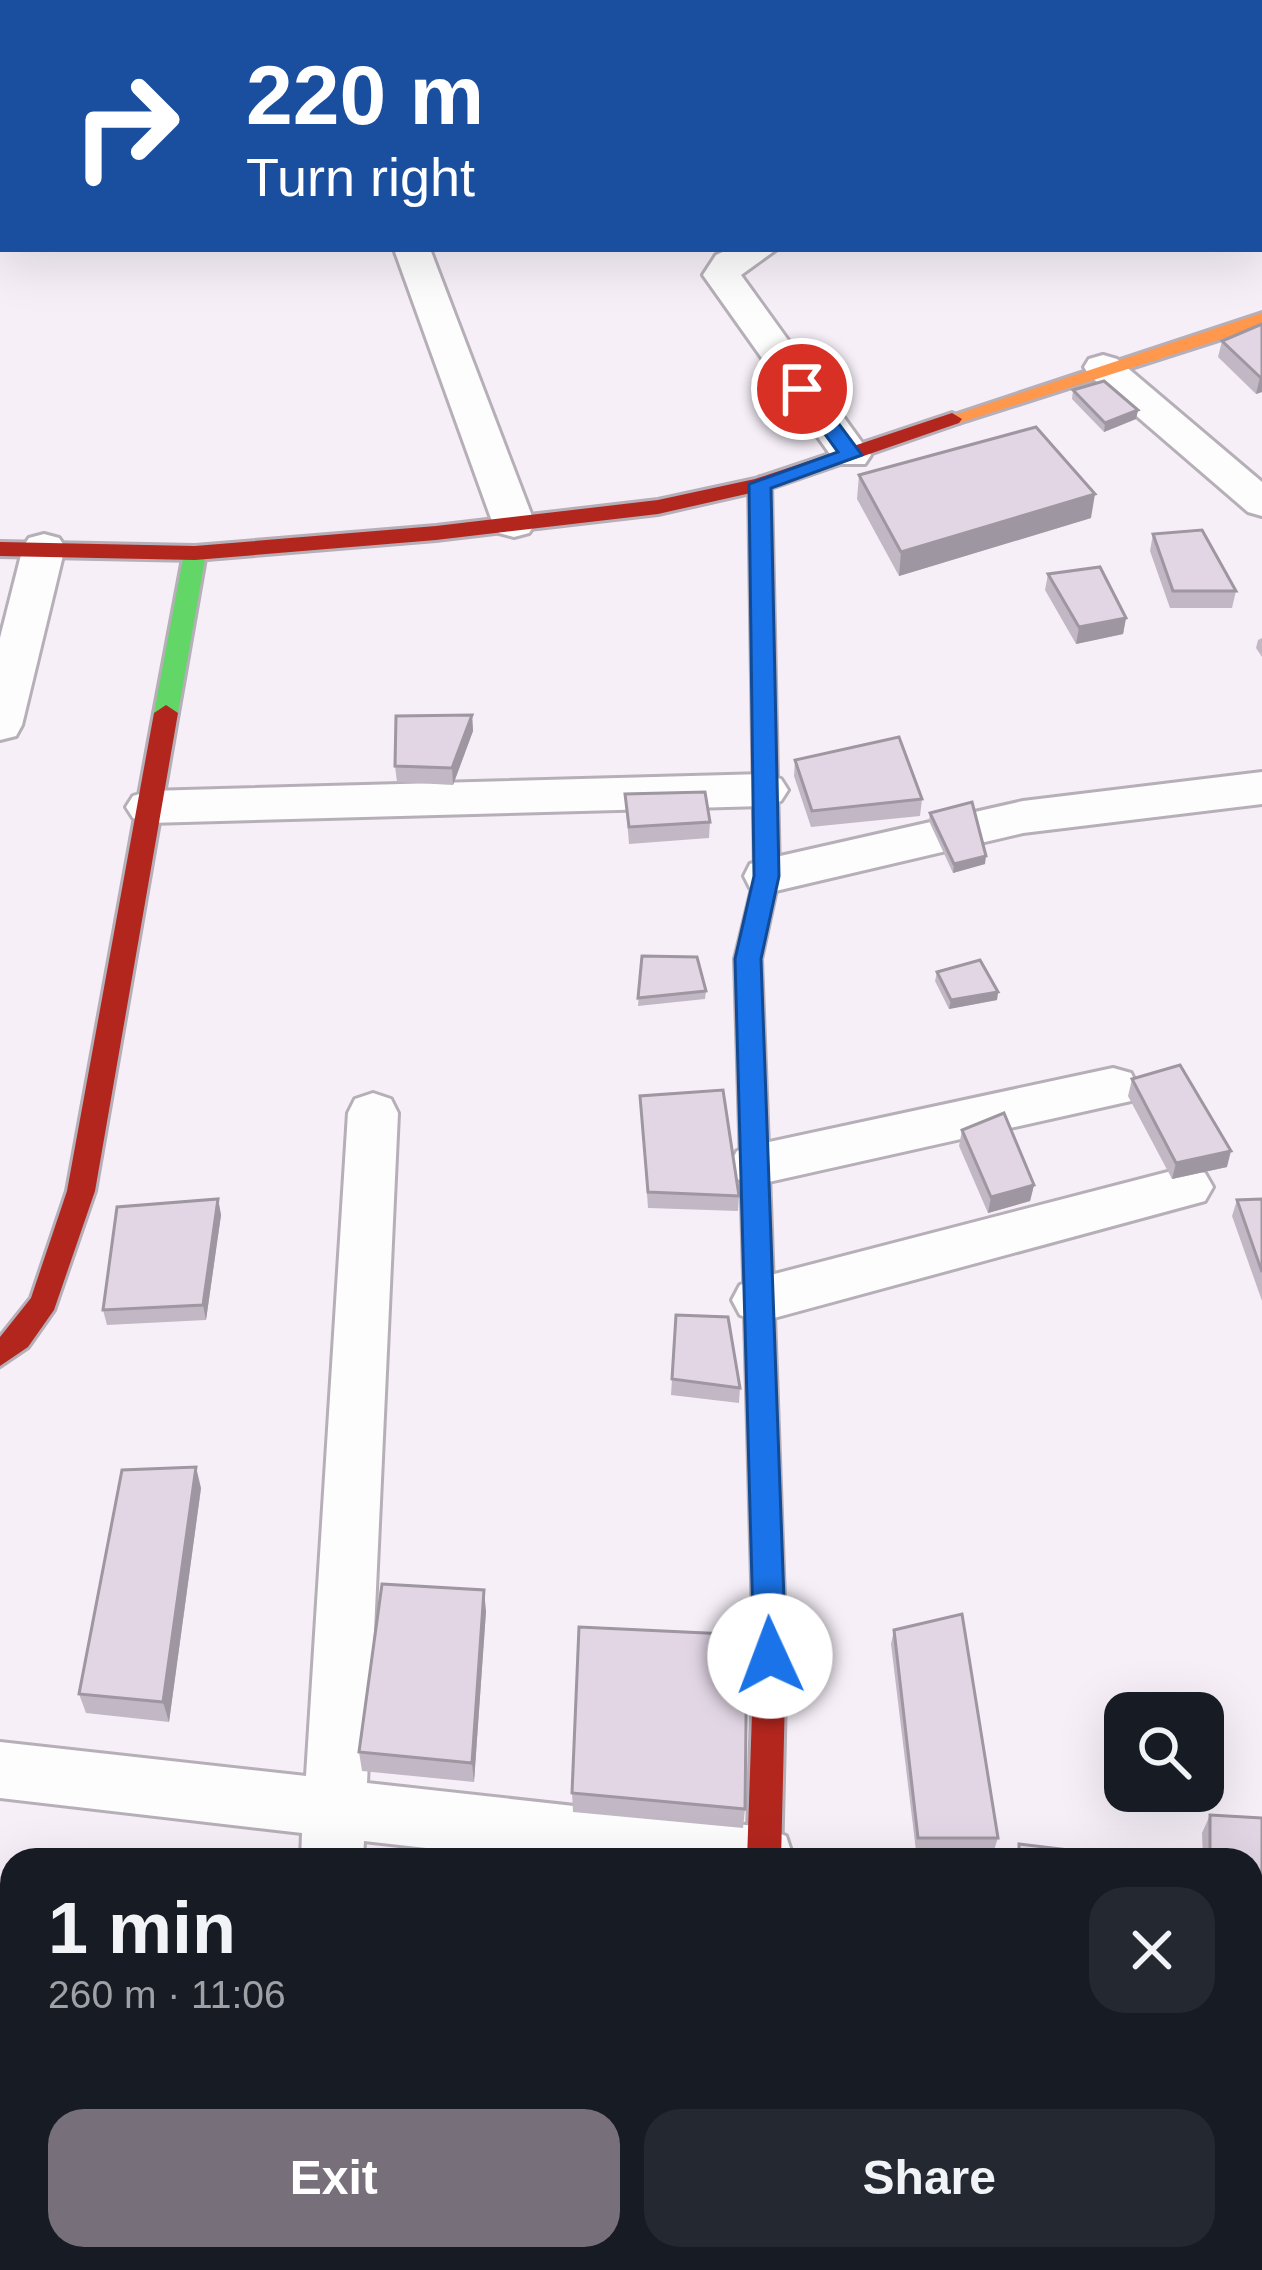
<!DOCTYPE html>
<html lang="en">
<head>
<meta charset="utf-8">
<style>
  :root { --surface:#171b24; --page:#242831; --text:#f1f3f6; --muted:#9ea1a6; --accent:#77707a }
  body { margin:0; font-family:Arial,sans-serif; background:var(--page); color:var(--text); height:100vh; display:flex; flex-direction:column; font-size:45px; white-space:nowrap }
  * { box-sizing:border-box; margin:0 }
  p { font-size:39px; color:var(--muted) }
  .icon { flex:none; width:66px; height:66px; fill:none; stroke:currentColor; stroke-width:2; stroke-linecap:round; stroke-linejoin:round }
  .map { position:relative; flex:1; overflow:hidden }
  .panel { position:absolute; left:0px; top:1848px; width:1263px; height:423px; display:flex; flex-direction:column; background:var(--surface); border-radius:36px 36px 0 0; box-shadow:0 12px 48px #0002 }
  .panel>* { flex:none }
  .top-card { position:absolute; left:0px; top:0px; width:1263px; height:252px; box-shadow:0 12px 48px #0002; background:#1a4fa0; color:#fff; overflow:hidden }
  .fabs { position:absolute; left:1104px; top:1692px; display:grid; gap:24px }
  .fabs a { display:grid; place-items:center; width:120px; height:120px; border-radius:24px; background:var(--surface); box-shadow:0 12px 48px #0002; font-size:60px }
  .pin { position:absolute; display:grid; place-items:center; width:102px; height:102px; color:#fff; margin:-51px; border:6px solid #fff; border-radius:50%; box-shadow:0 3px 12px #0007 }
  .me { position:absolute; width:132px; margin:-66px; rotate:358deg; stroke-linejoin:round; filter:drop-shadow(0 0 9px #0008) }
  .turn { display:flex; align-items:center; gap:42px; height:252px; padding:0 48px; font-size:54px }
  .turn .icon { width:156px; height:156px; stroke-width:2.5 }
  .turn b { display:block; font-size:84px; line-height:102px }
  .round { display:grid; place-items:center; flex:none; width:126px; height:126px; border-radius:36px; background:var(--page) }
  .summary { display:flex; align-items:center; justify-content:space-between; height:204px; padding:0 48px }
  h1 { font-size:72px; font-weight:700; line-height:90px }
  .cta { display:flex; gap:24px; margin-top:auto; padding:24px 48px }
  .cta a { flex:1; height:138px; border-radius:36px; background:var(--accent); color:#fff; font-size:48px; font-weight:700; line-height:138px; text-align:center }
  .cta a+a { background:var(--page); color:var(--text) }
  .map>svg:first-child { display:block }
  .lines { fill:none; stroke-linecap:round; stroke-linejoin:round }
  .street-casing { stroke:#b6afb8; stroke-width:6 }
  .fast-casing { stroke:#b6afb8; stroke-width:6 }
  .slow-casing { stroke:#b6afb8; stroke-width:6 }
  .jam-casing { stroke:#b6afb8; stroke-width:6 }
  .street { fill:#fefdfe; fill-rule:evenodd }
  .fast { fill:#63d668; fill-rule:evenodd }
  .slow { fill:#ff974d; fill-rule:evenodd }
  .jam { fill:#b3261e; fill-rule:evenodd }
  .wall { fill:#c2b8c5 }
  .shaded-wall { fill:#9e96a0 }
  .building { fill:#e2d6e5; stroke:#9e96a0; stroke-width:3 }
  .route { fill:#1a73e8; stroke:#114b97; stroke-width:3 }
</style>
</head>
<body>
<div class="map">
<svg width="1262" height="2270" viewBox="0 0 1262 2270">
  <rect width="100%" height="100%" fill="#f6eff8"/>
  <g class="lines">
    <!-- street casing -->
    <g class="street-casing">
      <g id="street">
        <path d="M394,249H430L535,524L529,533L514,537L499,533L493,524Z"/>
        <path d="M729,249H777L741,275L871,455L865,464H837L703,275L716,255Z"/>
        <path d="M1103,355L1117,359L1262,482V516L1248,512L1089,375L1084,367L1089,359Z"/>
        <path d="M44,534L59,538L65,547L22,725L16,736L0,740V638L23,547L29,538Z"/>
        <path d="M1262,772V804L1023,833L767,893L750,888L744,876L750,864L767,859L1023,801Z"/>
        <path d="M765,774L781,779L788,790L781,801L765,806L149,823L133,818L126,807L133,796L149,791Z"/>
        <path d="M1113,1068L1131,1073L1138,1087L1131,1101L755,1185L737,1179L729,1165L737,1151L755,1145Z"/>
        <path d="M373,1093L391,1099L398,1113L367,1783L764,1827L786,1836L794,1860H532L364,1841L363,1860H301L302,1833L0,1798V1742L306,1776L348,1113L355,1099Z"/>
        <path d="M1187,1167L1205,1173L1213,1187L1205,1201L759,1322L740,1315L732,1300L740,1285L759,1278Z"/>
        <path d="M239,2259H307L306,2270H236Z"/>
        <path d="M700,2259H768V2270H698Z"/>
        <path d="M949,2259H1017L1018,2270H948Z"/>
      </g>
    </g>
    <!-- fast casing -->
    <g class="fast-casing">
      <g id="fast">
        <path d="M195,546L206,553L178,713L166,721L154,713L184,553Z"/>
        <path d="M1251,2253L1261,2257L1262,2270H1169L1165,2259H1251Z"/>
      </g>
    </g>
    <!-- slow casing -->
    <g class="slow-casing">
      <g id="slow">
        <path d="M1262,313V326L959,423H945L942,419Z"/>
        <path d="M760,477L771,484L779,876L761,959L770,1202L766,1210H746L742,1202L735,959L755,876L749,484Z"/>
        <path d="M0,2037L12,2039V2073L0,2071Z"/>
      </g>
    </g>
    <!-- jam casing -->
    <g class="jam-casing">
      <g id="jam">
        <path d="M952,413L962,419L959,423L768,489L658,514L436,540L195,560L0,556V542L195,546L436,526L658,500L755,479Z"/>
        <path d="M166,705L178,713L95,1191L54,1310L28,1347L0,1366V1337L31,1298L67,1191L154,713Z"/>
        <path d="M756,1191L766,1194L770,1202L786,1656L781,1860H747L754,1656L742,1202L746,1194Z"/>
        <path d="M0,1969L12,1971V2005L0,2003Z"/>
        <path d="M1251,2176L1262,2178V2214L1251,2212Z"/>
      </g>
    </g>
    <!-- street -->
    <use href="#street" class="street"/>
    <!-- fast -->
    <use href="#fast" class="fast"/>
    <!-- slow -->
    <use href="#slow" class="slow"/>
    <!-- jam -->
    <use href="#jam" class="jam"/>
  </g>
  <!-- wall -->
  <g class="wall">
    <path d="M1262,324V392L1256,394L1218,357L1222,341Z"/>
    <path d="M1073,390L1138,410L1136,419L1104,432L1072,399Z"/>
    <path d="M859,475L1091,518L899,576L857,499Z"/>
    <path d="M1153,534L1236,591L1232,608H1170L1150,551Z"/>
    <path d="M1048,574L1126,618L1123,634L1076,644L1045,590Z"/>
    <path d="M1262,638V657L1256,648L1258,640Z"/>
    <path d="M472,715L473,731L453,785L397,782L395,766Z"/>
    <path d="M795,760L922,799L920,816L811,827L794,776Z"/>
    <path d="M625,794L710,822L709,838L629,844Z"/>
    <path d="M930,813L985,864L953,873L929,821Z"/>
    <path d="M642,956L706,991L705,999L638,1006Z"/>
    <path d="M937,972L998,992L997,1000L949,1009L935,981Z"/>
    <path d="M1132,1079L1227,1167L1172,1179L1128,1096Z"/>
    <path d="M640,1096L739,1196L738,1211L648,1208Z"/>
    <path d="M962,1130L1034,1185L1030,1201L988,1213L959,1146Z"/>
    <path d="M218,1199L221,1215L206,1320L107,1325L103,1310Z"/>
    <path d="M1262,1199V1301L1232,1216L1237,1200Z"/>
    <path d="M676,1315L740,1388L739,1403L671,1395Z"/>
    <path d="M201,1488L169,1722L86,1713L79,1694Z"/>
    <path d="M486,1611L474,1782L362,1771L359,1752Z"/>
    <path d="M894,1630L998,1838L994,1850L916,1851L891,1644Z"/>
    <path d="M572,1793L745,1809L743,1828L573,1812Z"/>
    <path d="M1210,1815L1262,1818V2037L1251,2035V1860H1203L1202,1833Z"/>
  </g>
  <!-- shaded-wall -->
  <g class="shaded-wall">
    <path d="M1260,377H1262V392L1256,394Z"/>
    <path d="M1138,410L1136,419L1104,432L1105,423Z"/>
    <path d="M1095,494L1091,518L899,576L901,552Z"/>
    <path d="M1126,618L1123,634L1076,644L1079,627Z"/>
    <path d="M472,715L473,731L453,785L452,768Z"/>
    <path d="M986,856L985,864L953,873L954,864Z"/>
    <path d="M998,992L997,1000L949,1009L951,1000Z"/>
    <path d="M1231,1151L1227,1167L1172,1179L1176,1163Z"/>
    <path d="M1034,1185L1030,1201L988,1213L991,1197Z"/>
    <path d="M218,1199L221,1215L206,1320L203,1305Z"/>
    <path d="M196,1467L201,1488L169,1722L163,1702Z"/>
    <path d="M484,1590L486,1611L474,1782L472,1763Z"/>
    <path d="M186,2259H196L194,2270H184Z"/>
  </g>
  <!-- building -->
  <g class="building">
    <path d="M1262,324V377H1260L1222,341Z"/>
    <path d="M1104,381L1138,410L1105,423L1073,390Z"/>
    <path d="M1036,427L1095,494L901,552L859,475Z"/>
    <path d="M1202,530L1236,591H1173L1153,534Z"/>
    <path d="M1100,567L1126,618L1079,627L1048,574Z"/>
    <path d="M472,715L452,768L395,766L396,716Z"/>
    <path d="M899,737L922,799L812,811L795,760Z"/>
    <path d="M705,792L710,822L629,827L625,794Z"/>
    <path d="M972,802L986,856L954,864L930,813Z"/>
    <path d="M642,956L697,957L706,991L638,998Z"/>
    <path d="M980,960L998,992L951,1000L937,972Z"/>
    <path d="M1180,1065L1231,1151L1176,1163L1132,1079Z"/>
    <path d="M723,1090L739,1196L648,1192L640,1096Z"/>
    <path d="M1004,1113L1034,1185L991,1197L962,1130Z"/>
    <path d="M218,1199L203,1305L103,1310L117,1207Z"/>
    <path d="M1262,1199V1272L1237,1200Z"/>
    <path d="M676,1315L728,1317L740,1388L672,1379Z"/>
    <path d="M196,1467L163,1702L79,1694L122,1470Z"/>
    <path d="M382,1584L484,1590L472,1763L359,1752Z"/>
    <path d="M962,1614L998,1838H918L894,1630Z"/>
    <path d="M579,1627L747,1635L745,1809L572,1793Z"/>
    <path d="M1210,1815L1262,1818V2019L1251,2017V1860H1210Z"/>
    <path d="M1019,1844L1078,1851L1079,1860H1019Z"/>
    <path d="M0,2224L12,2225V2259H186L184,2270H0Z"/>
  </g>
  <!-- route -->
  <path class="route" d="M802,383L810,385L862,455L771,488L779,876L761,959L786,1656L781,1666L770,1670L759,1666L754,1656L735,959L754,876L749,484L838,452L792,389Z"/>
</svg>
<div class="fabs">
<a><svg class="icon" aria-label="search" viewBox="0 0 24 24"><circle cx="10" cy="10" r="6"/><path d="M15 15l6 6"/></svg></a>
</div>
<div class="pin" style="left:802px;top:389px;background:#d93025"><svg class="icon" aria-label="arrive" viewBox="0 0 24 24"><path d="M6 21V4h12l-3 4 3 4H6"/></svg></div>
<svg class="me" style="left:770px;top:1656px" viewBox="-20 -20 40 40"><circle r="19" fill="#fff"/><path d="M0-13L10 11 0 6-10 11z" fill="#1a73e8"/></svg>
<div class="top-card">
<div class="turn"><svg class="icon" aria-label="right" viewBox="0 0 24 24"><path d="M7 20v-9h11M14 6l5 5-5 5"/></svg><div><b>220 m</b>Turn right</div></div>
</div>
<section class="panel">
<div class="summary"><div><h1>1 min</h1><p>260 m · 11:06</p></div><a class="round"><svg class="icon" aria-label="close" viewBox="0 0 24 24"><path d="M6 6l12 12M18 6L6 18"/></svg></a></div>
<div class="cta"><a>Exit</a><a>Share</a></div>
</section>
</div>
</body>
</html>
